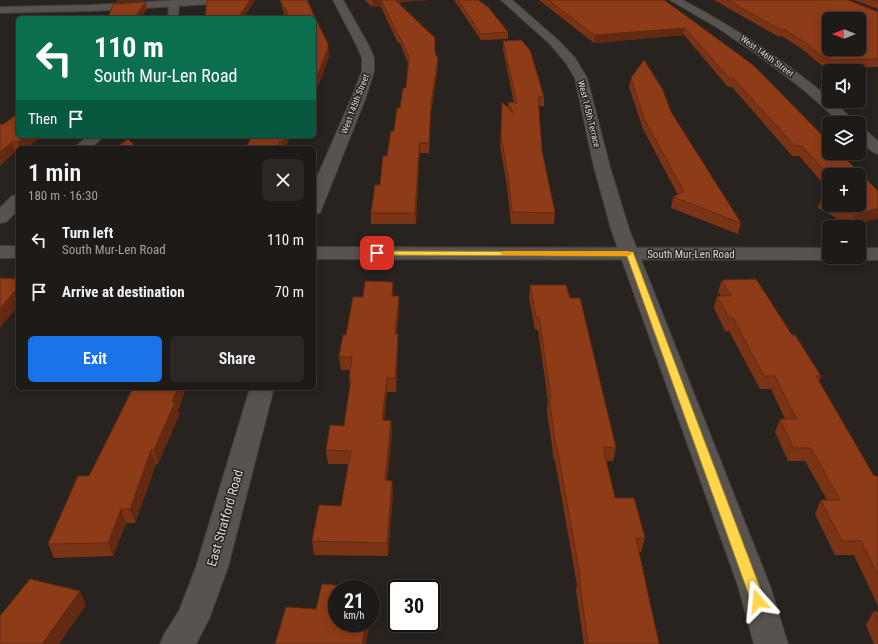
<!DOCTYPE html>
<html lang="en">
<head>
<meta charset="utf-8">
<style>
  :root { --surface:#1e1a17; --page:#2b2724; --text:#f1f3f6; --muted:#a1a1a1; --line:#3c3836; --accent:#1a73e8 }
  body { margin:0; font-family:"Roboto Condensed",sans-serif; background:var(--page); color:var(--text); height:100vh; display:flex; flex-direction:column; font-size:15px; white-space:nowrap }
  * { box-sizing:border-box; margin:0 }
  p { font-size:13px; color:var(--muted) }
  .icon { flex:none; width:22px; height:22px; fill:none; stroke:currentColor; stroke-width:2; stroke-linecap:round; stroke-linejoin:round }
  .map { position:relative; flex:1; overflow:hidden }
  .side { position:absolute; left:16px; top:146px; width:300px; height:244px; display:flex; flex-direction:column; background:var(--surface); border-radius:6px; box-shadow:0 2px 10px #0003,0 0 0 1px var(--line) }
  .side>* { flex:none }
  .hud { position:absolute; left:16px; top:16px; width:300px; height:122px; border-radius:6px; box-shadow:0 2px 10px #0003,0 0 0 1px var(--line); background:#0b6e4f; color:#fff; overflow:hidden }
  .needle { width:26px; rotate:270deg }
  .tools { position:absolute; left:822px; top:12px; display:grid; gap:8px }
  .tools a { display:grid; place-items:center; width:44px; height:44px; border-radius:6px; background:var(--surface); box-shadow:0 2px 10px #0003,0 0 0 1px var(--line); font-size:20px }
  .speed { position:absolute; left:328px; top:580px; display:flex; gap:8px; font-size:20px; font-weight:700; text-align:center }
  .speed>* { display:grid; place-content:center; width:52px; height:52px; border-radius:50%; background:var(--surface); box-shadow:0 2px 10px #0003,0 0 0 1px var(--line); line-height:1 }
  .speed small { font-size:10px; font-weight:400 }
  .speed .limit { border:2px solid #111; border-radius:6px; background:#fff; color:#111 }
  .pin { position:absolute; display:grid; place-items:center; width:34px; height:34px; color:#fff; margin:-17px; border-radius:8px; box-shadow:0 2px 6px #0006 }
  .me { position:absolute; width:44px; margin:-22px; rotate:342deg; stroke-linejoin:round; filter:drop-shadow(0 0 3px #0008) }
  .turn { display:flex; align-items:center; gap:14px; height:84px; padding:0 12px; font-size:18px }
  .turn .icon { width:52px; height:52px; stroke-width:2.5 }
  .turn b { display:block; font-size:28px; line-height:34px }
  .then { display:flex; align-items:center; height:38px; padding:0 12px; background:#0003; gap:8px; font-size:15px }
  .round { display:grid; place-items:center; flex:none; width:42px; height:42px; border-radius:6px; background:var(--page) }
  .overview { display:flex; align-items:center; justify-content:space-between; height:68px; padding:0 12px }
  h1 { font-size:24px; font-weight:600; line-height:30px }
  .button { display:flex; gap:8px; margin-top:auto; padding:8px 12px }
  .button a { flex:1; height:46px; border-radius:6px; background:var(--accent); color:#fff; font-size:16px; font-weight:600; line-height:46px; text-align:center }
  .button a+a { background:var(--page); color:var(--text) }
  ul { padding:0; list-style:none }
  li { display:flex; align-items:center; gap:12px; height:52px; padding:0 12px }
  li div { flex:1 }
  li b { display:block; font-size:15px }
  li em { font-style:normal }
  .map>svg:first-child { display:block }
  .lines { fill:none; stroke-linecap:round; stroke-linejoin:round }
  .minor-casing { stroke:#423e3b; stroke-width:2 }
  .tertiary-casing { stroke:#423e3b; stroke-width:2 }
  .secondary-casing { stroke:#423e3b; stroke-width:2 }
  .minor { fill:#58534e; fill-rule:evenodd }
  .tertiary { fill:#58534e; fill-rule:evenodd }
  .secondary { fill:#58534e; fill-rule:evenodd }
  .wall { fill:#7a3315 }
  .shaded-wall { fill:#632911 }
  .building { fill:#8e3b18; stroke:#632911; fill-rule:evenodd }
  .route { fill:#ffd54a; stroke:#a68a30 }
  .slow { fill:#f59e0b }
  .labels { text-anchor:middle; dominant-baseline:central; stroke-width:3; stroke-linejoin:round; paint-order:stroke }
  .far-street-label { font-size:9px; fill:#dddad8; stroke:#28231f }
  .street-label { font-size:11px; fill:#dddad8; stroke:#28231f }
  .near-street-label { font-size:13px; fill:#dddad8; stroke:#28231f }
</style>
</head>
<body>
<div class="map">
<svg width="878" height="644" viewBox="0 0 878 644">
  <rect width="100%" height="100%" fill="#28231f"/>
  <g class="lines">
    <!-- minor casing -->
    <g class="minor-casing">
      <g id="minor">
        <path d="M174,0L179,3L178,18H168L169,3Z"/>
        <path d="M333,0H343L369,46L374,58V71L366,97L320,213L314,214V184L352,97L362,71V58L357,46Z"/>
        <path d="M501,0H512L558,40L575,58L587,78L610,167L629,229L770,586L788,644H754L738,586L611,229L594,167L575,78L566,63L550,44Z"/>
        <path d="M670,0H682C735,27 783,60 829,98V101H833L856,123H841L804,90L762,58L718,28Z"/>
        <path d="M859,128L864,129L878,141V154L873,152L859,140Z"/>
        <path d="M88,136H104L91,148H74Z"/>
        <path d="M18,195V210L6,222L0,223V208L12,196Z"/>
        <path d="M250,388H274L228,567L209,619L196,644H160L165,633L179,611L196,567Z"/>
      </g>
    </g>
    <!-- tertiary casing -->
    <g class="tertiary-casing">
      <path id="tertiary" d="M179,0H234L229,3L93,11L0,13V7L93,5Z"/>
    </g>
    <!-- secondary casing -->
    <g class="secondary-casing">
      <g id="secondary">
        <rect x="0" y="246" width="18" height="12"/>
        <path d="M314,247L829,248V257H837L829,260L314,259Z"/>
        <path d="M859,248H878V260H859L852,258L851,257H859Z"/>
      </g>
    </g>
    <!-- minor -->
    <use href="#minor" class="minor"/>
    <!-- tertiary -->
    <use href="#tertiary" class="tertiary"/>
    <!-- secondary -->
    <use href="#secondary" class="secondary"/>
  </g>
  <!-- wall -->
  <g class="wall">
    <path d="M280,0H307L329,53V57L318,86L314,18H287L286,15H284Z"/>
    <path d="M365,0H430L400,2L401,5L435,53L438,67L431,112L429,153H420L419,160L416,224H371V213L380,185L394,131L406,88L408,63L400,43H398L381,7H372Z"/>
    <path d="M454,0H478L508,32V39L481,40Z"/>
    <path d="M539,0H664L878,191V218L851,226L818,208L822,197L829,195V205H859L829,175V190L799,156H792L732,87H728L684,35L594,43Z"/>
    <path d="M714,0H848L878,12V67L829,68L826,65H821L802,49L782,36L779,37Z"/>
    <path d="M854,0H878V9Z"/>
    <path d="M503,41L544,97V106H538L542,151L555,213L554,224H511L507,186L500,146L502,102L508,108V102L514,103L503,49Z"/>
    <path d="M631,78L671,112L741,223L738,234L671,208L673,197L678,195L643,129L629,87Z"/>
    <path d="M4,124L27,148H18V152H15Z"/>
    <path d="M291,136L285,148H246Z"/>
    <path d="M722,280L792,335L821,376L819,382L874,476L878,477V606L854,555H835L815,514L821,500H827L805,461H788L775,432L780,419H785L771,389H760L729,331H725L714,308L717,296H721L718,292Z"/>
    <path d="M393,282V296H399V309L397,334H398V347L396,392H387L384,420L391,421L392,434L387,481H392L393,494L388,556L314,555L312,541L341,506L348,464H328L326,450L344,426L350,386L349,379L351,370H341L339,357L346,335L363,297Z"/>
    <path d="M530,285L570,298L616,448L613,461H606L615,498L645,538L641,552H639L659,644H584L576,590L577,585L555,460H554L547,411L548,401L538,330H535L529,298Z"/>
    <path d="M178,411L179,415L158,464H156L135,523H126L113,556L54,558L48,544L89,476Z"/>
    <path d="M874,611L878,612V644H874L866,625Z"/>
  </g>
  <!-- shaded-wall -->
  <g class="shaded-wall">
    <path d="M117,0H153L117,2Z"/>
    <path d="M250,0H255L244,18H238Z"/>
    <rect x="372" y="0" width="9" height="7"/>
    <path d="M394,0H430L400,2L401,5Z"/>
    <path d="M146,2L147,9L141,18H134Z"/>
    <path d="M283,7H285L286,15H284Z"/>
    <path d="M685,28L684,35L594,43V35Z"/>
    <path d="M328,44L329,57L318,86L314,94V83Z"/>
    <path d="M438,59V67L431,112L429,153V143L431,103Z"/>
    <path d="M26,136H42L27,148H20L18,142Z"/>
    <path d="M285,136H291L285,148H283L282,142Z"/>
    <path d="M12,142L15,152L0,166V152Z"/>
    <path d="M279,142L280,148H277Z"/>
    <path d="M419,143L420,153L419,160L416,224L415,213L419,149Z"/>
    <path d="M878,208V218L851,226L855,215Z"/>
    <path d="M393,282V294L392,309V296Z"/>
    <path d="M18,287V306L0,328V309Z"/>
    <path d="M399,296V309L396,347L395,334Z"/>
    <path d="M398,334V347L396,392L395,378Z"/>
    <path d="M387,378V392L383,434L382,420Z"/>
    <path d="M178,388H186L178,411L179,415L158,464L154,450Z"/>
    <path d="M391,421L392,434L386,494L385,480Z"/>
    <path d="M151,450L156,464L135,523L130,509Z"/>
    <path d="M392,481L393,494L388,556L387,543Z"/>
    <path d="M121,509L126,523L113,556L108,543Z"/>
    <path d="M373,588L374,602L371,617V596Z"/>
    <path d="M80,591L86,605L59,644H42Z"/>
    <path d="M366,623H370L366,644H362Z"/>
  </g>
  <!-- building -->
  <g class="building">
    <path d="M207,0H250L238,18H205Z"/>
    <path d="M281,0H307L312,11L328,44V48L317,77L314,83V18H289L285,7H283Z"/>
    <path d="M381,0H395L435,38V53L438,59L431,103L429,143H419V149L415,213H371L375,185H380L383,156H387L391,131H394L397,108H400L403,88H406L409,57L399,35H398Z"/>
    <path d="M458,0H478L488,7L508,32L481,34Z"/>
    <path d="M548,0H664L689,18L753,65L829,142V153H840L878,191V208L855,215L836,205H859V175H829V176L802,146H795L734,79H730L685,28L594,35Z"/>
    <path d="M727,0H848L878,12V59L832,60L828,58H824L804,42L784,29L781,30ZM829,19H859V49H829Z"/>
    <path d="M872,0H878V2Z"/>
    <path d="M146,2L134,18H108L113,4Z"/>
    <path d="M521,40L530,50L544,97H538L542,151L555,213L512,212L508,175L501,136L502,102L513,113L508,102L517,103L503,41Z"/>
    <path d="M644,60L663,90L671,112L741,223L673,197L684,191L644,119L631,78Z"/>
    <path d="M18,113V136H26L18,142H12L0,152V124H4Z"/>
    <path d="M252,136H285L282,142H279L277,148H246Z"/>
    <path d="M128,139L137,148H116Z"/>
    <path d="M829,195V201L822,197Z"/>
    <path d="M0,278L18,279V287L0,309Z"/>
    <path d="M756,279L792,335H795L821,376H816L874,476H877L878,477V575L861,541H842L821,500H840L811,448H793L780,419H797L775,376H764L733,318H729L717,296H731L722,280Z"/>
    <path d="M365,281L393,282L392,296H399L395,334H398L395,378H387L382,420L391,421L385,480L392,481L387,543L312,541L319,505L341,506L351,451L326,450L330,425L344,426L351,379H349L352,357H339L343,335H346L353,297H363Z"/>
    <path d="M530,285H566L570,298H580L616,448L603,447L615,498H634L645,538H636L659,644H588L579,576H580L557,447H556L549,398H551L539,317H536Z"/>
    <path d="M133,388H178L172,402H175L154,450H151L130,509H121L108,543L48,544L78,476H89Z"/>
    <path d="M30,579L80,591L42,644H0V616Z"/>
    <path d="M322,584L373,588L371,596V589H337V623H366L362,644H275L286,607L316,609Z"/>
    <path d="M874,611L878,612V620Z"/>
  </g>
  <!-- route -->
  <path class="route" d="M377,251L633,252L765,601L763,605L758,607L753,605L751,601L627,256L374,255V252Z"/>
  <!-- slow -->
  <path class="slow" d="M504,251H628L632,254L628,256L501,255V252Z"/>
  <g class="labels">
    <!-- far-street labels -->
    <g class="far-street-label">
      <text transform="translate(767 56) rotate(36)">West 146th Street</text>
      <text transform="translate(355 104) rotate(-69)">West 145th Street</text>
      <text transform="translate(589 114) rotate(76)">West 145th Terrace</text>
    </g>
    <!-- street labels -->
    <g class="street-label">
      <text x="691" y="254">South Mur-Len Road</text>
    </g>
    <!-- near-street labels -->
    <g class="near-street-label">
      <text transform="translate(225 518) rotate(-74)">East Stratford Road</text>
    </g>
  </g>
</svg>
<div class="tools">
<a><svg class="needle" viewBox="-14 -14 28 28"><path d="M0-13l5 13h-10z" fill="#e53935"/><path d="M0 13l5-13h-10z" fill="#a1a1a1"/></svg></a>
<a><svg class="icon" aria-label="sound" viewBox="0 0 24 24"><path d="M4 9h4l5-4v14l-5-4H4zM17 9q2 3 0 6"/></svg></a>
<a><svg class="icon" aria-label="layers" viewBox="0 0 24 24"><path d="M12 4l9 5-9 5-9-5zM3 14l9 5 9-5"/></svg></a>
<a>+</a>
<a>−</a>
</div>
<div class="speed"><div>21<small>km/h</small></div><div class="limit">30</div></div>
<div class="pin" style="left:377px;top:253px;background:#d93025"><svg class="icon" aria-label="arrive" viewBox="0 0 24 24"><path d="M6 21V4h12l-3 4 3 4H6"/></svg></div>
<svg class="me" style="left:758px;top:601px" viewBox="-20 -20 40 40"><path d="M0-17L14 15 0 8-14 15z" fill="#ffd54a" stroke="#fff" stroke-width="4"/></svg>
<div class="hud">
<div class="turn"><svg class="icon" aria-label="left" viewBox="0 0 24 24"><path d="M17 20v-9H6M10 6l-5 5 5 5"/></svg><div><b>110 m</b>South Mur-Len Road</div></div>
<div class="then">Then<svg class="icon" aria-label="arrive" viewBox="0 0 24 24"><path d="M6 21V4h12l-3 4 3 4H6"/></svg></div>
</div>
<section class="side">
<div class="overview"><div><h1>1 min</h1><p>180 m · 16:30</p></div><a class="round"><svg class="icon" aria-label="close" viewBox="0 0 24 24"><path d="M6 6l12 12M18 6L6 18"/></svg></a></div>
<ul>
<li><svg class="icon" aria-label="left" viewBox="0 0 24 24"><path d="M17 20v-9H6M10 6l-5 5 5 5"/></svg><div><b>Turn left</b><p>South Mur-Len Road</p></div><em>110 m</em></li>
<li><svg class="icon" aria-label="arrive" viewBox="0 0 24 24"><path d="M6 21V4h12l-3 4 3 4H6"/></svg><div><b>Arrive at destination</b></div><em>70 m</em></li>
</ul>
<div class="button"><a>Exit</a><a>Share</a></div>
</section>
</div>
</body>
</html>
